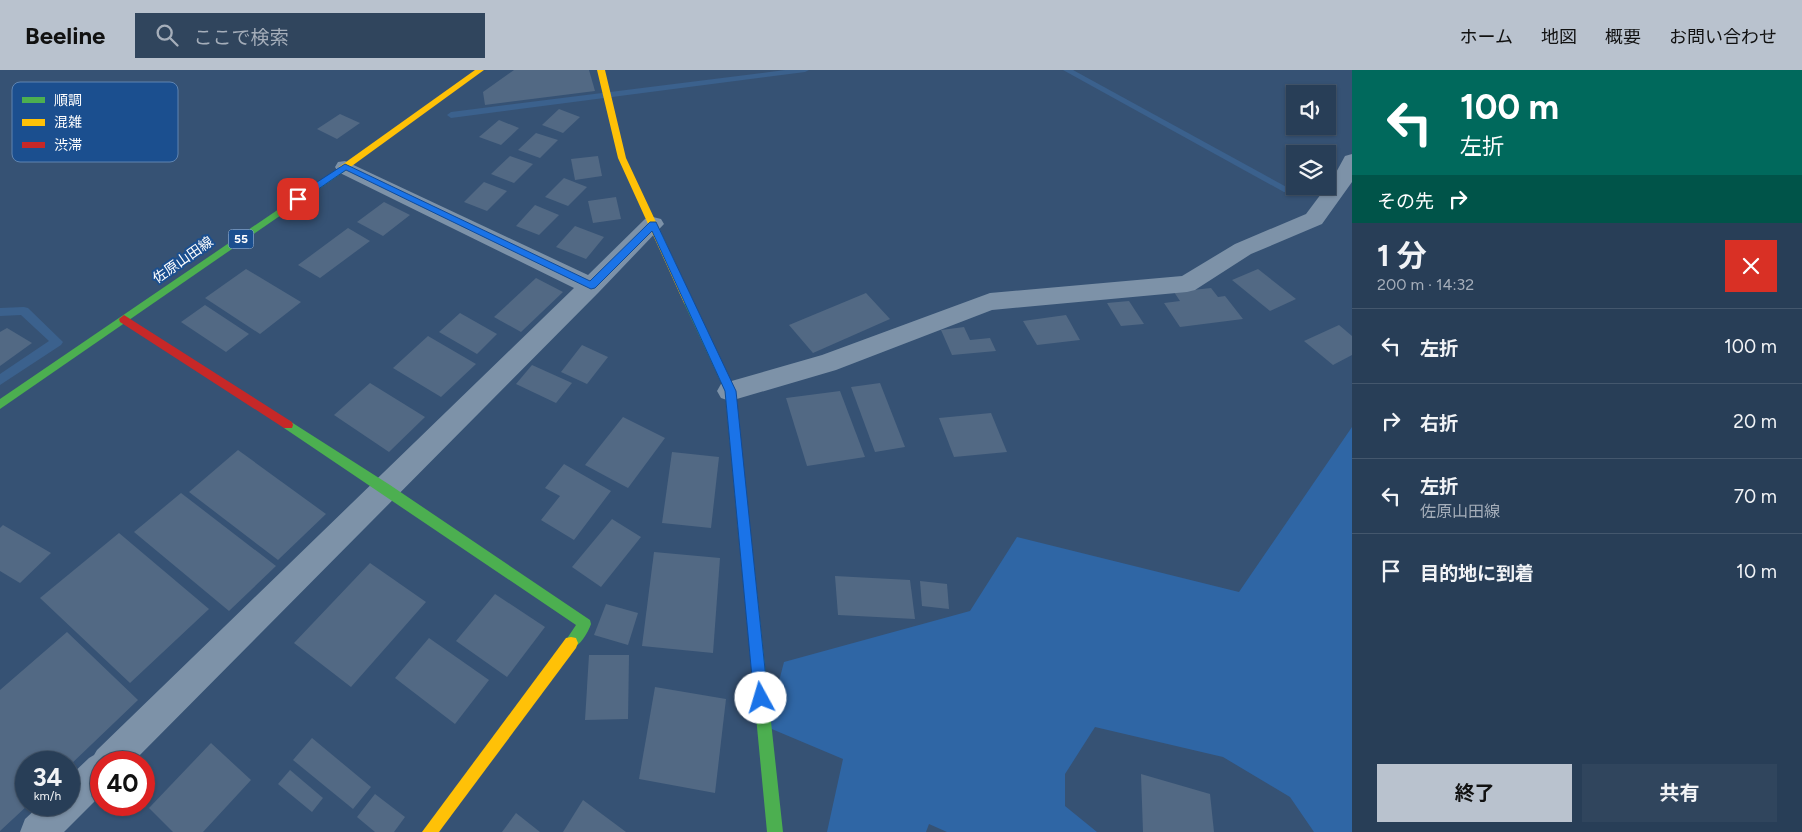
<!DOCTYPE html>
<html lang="ja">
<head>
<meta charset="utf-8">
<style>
  :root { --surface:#283e57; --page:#30455d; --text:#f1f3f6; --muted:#a5aeba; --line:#44576d; --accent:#b9c2ce }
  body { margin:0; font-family:Figtree,"Noto Sans JP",sans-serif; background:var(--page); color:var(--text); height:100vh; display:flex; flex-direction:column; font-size:19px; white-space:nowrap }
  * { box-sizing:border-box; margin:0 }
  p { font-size:16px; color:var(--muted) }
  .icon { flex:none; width:28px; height:28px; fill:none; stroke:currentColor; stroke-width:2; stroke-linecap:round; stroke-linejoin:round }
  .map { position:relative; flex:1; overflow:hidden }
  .sheet { display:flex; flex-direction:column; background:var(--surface); width:450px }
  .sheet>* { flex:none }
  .banner { background:#00695c; color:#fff; overflow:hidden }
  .fabs { position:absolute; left:1286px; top:15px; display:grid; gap:10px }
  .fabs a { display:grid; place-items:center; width:50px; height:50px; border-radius:0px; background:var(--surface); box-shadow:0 1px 4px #0004,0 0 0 1px var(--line); font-size:25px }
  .speed { position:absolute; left:15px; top:681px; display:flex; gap:10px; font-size:25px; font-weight:700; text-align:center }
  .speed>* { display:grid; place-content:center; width:65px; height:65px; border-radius:50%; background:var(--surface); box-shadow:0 1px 4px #0004,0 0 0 1px var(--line); line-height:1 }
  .speed small { font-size:12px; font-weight:400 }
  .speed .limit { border:8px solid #d22; background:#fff; color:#111 }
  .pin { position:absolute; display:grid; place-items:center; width:42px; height:42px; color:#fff; margin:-21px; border-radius:10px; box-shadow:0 2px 8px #0006 }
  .me { position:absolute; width:55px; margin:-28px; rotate:354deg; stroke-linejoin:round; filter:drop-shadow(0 0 4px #0008) }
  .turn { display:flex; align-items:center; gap:18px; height:105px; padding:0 25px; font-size:22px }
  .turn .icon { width:65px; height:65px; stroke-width:2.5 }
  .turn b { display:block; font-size:35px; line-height:42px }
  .then { display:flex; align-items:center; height:48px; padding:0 25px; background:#0003; gap:10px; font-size:19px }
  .round { display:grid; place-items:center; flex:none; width:52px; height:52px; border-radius:0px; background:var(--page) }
  .headline { display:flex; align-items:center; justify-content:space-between; height:85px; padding:0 25px }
  h1 { font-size:30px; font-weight:700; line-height:38px }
  .button { display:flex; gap:10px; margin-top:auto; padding:10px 25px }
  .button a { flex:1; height:58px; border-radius:0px; background:var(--accent); color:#111; font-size:20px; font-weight:700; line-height:58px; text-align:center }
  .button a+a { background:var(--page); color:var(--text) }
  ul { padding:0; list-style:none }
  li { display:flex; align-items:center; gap:15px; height:75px; padding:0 25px; border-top:1px solid var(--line) }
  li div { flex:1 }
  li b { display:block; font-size:19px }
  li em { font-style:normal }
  header { display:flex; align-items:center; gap:30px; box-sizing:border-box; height:70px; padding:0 25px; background:var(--accent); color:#111 }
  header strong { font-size:24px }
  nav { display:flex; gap:28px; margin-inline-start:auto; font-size:18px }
  .search { width:350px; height:45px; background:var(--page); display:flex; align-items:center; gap:12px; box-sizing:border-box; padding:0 18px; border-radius:0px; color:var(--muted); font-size:19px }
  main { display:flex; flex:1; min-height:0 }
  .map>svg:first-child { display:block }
  .green { fill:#2f66a5 }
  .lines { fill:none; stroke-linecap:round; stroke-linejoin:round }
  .stream { fill:#3b618d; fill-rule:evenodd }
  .building { fill:#526984 }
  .street { fill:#7d92a8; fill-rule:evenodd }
  .fast { fill:#4caf50; fill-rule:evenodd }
  .slow { fill:#ffc107; fill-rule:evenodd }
  .jam { fill:#c62828; fill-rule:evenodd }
  .route { fill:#1a73e8; stroke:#114b97 }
  .labels { text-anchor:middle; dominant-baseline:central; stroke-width:4; stroke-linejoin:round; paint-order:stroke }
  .shield { fill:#1b4f8f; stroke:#bbcadd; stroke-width:1 }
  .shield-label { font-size:12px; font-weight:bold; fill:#fff }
  .street-label { font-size:14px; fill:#fff; stroke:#1b4f8f }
  .key { fill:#1b4f8f; stroke:#5f84b1; stroke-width:1 }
  .key-label { font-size:14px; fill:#fff }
</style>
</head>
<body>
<header>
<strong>Beeline</strong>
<div class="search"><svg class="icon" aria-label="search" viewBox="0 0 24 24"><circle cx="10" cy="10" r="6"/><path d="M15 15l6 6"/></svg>ここで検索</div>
<nav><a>ホーム</a><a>地図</a><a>概要</a><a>お問い合わせ</a></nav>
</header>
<main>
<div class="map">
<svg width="1352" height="762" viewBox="0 0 1352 762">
  <rect width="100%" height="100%" fill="#365274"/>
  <!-- green -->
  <path class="green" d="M1352,357V762H1314L1290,727L1223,687L1095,657L1065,704V736L1097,762H947L929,754L926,762H827L843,689L767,657L784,592L970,541L1017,467L1239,522Z"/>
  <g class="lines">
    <!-- stream -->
    <g class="stream">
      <path d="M785,0H809L805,2L451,48L447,45L451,42Z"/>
      <path d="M1063,0H1073L1292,120L1290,122H1284Z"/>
      <path d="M24,237L28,238L63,272L61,275L0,315V304L49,271L21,245L0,246V238Z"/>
    </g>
  </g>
  <!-- building -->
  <g class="building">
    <path d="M514,0H589L595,21L485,35L483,22Z"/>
    <path d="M559,39L580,47L563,63L542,55Z"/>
    <path d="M340,44L360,53L337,69L317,59Z"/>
    <path d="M499,50L519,58L501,75L479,67Z"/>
    <path d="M536,63L558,70L540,88L518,80Z"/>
    <path d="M510,86L533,94L514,113L491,104Z"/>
    <path d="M598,86L602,106L575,110L571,89Z"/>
    <path d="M564,108L587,117L568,136L545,127Z"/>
    <path d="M484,112L507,121L487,141L464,132Z"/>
    <path d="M616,127L621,149L593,153L588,131Z"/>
    <path d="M384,132L410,145L383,166L357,152Z"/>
    <path d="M535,135L559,145L539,165L516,156Z"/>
    <path d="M575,156L604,167L586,189L556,177Z"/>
    <path d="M348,158L370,171L320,208L298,195Z"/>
    <path d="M246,199L301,232L260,264L205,228Z"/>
    <path d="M1258,199L1296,229L1270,241L1232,210Z"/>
    <path d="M536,208L563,222L521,262L494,247Z"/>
    <path d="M1211,218L1218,227L1225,226L1243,249L1180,257L1164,233L1180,231L1174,222Z"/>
    <path d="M866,223L890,249L813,283L789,255Z"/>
    <path d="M1129,231L1144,254L1121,256L1107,233Z"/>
    <path d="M205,235L249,264L226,282L181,252Z"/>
    <path d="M460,243L497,264L477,284L439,262Z"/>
    <path d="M1066,245L1080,270L1037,275L1023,251Z"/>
    <path d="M1339,255L1352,266V285L1333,295L1304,271Z"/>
    <path d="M964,257L970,270L990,268L996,281L952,285L941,260Z"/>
    <path d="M7,258L32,273L0,296V262Z"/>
    <path d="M428,266L476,294L441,327L393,298Z"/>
    <path d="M582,275L608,287L587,314L561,302Z"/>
    <path d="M532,295L572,313L556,333L516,314Z"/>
    <path d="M370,313L425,347L389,382L334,345Z"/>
    <path d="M880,313L905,377L875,382L851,317Z"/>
    <path d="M840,321L865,387L807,396L786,328Z"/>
    <path d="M991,343L1007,382L954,387L939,348Z"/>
    <path d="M623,347L665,368L628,418L585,395Z"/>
    <path d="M238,380L326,444L278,490L189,422Z"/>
    <path d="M672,382L719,387L711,458L662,453Z"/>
    <path d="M564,394L611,421L574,470L541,450L560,426L545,418Z"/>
    <path d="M181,423L276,496L229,541L134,462Z"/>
    <path d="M612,449L641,467L601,517L572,497Z"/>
    <path d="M3,455L51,483L20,513L0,501V458Z"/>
    <path d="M119,463L209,539L130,613L40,528Z"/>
    <path d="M654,482L720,488L713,583L642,576Z"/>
    <path d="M370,493L426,532L351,617L294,573Z"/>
    <path d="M835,506L910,510L915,549L838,545Z"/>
    <path d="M920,511L947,514L949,539L922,536Z"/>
    <path d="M495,524L545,557L507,607L456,571Z"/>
    <path d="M606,534L638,543L628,575L594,565Z"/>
    <path d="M67,562L138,630L69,696V692H26L28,735L0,761V620Z"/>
    <path d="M429,568L489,610L455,654L395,608Z"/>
    <path d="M589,585H629L628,649L585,650Z"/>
    <path d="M655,617L726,629L715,723L639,709Z"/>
    <path d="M312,668L371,717L353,739L293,690Z"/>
    <path d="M211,673L251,710L203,762H173L149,738Z"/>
    <path d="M290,700L323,728L312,742L278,714Z"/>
    <path d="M1141,704L1210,724L1214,762H1143Z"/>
    <path d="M375,724L405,747L394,762H375L357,747Z"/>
    <path d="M583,730L626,762H563Z"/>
    <path d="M516,743L540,762H502Z"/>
  </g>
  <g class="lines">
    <!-- street -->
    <g class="street">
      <path d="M1352,84V112L1322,154L1251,184L1195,220L1187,222L992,240L836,300L730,331L721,328L717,321L721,314L822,285L990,223L1182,206L1235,174L1306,144L1333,108L1345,86Z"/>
      <path d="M345,91L588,205L645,149L653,147L661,149L664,154L599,222L133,692H101V725L64,762H20L25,749L40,735H69V707L89,688L94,685L97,680L574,218L338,102L335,97L338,92Z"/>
    </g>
    <!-- fast -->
    <g class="fast">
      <path d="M342,96L345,97V101L0,339V329Z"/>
      <path d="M689,229L694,233L735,321L783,762H767L725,321L684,233Z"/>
      <path d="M288,350L390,415L590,550L591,554C588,563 580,576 571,579L566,578L564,573L576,555L284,358L283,355L284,352Z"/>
    </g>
    <!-- slow -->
    <g class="slow">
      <path d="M475,0H484L345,101H339V97Z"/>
      <path d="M597,0H605L626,88L694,233L692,236L689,237L684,233L618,88Z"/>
      <path d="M571,567L576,568L578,573L576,578L439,762H422L566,568Z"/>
    </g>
    <!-- jam -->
    <path class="jam" d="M124,245L292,352L293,355L292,358H284L120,252L119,249Z"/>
  </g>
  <!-- route -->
  <path class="route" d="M345,94L590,211L650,152H656L736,321L768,628L766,633L761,635L756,633L754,628L725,321L652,161L595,218L591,219L346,100L301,131H294V127Z"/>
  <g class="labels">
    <!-- shield labels -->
    <rect class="shield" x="228.5" y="159.5" width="25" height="19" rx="4"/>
    <g class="shield-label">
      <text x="241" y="169">55</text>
    </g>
    <!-- street labels -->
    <g class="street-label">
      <text transform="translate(183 190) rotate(-35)">佐原山田線</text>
    </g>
  </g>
  <!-- legend -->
  <rect x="12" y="12" width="166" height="80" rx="8" class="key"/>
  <rect x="22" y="27" width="23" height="6" fill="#4caf50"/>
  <rect x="22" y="49" width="23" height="7" fill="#ffc107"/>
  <rect x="22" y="72" width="23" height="6" fill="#c62828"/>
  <g class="key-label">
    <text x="54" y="35">順調</text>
    <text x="54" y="57">混雑</text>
    <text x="54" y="80">渋滞</text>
  </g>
</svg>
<div class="fabs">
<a><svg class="icon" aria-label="sound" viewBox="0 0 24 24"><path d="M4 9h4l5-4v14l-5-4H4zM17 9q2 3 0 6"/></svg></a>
<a><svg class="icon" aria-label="layers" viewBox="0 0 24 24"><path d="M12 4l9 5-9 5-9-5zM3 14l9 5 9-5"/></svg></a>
</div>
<div class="speed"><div>34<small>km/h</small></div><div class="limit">40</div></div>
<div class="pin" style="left:298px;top:129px;background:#d93025"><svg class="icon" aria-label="arrive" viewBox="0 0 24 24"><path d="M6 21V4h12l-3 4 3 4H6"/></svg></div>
<svg class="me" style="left:761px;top:628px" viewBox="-20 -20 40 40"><circle r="19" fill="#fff"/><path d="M0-13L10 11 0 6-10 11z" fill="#1a73e8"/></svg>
</div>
<section class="sheet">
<div class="banner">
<div class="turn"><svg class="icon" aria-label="left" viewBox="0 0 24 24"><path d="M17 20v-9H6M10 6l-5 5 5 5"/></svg><div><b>100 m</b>左折</div></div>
<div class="then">その先<svg class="icon" aria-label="right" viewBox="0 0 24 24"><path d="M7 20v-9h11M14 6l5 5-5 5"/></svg></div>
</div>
<div class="headline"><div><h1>1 分</h1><p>200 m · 14:32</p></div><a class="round" style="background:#d93025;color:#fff"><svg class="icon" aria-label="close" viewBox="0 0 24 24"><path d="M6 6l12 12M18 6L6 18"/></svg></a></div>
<ul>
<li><svg class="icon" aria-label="left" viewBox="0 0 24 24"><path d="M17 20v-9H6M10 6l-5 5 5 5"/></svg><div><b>左折</b></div><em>100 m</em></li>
<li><svg class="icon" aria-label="right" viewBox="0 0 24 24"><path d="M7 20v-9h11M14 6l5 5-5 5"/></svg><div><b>右折</b></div><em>20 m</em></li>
<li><svg class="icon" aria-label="left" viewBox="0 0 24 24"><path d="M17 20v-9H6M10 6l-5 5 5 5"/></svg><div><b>左折</b><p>佐原山田線</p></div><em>70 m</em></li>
<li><svg class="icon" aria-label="arrive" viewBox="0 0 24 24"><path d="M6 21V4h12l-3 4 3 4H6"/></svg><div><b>目的地に到着</b></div><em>10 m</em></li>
</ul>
<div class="button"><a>終了</a><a>共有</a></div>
</section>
</main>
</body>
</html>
